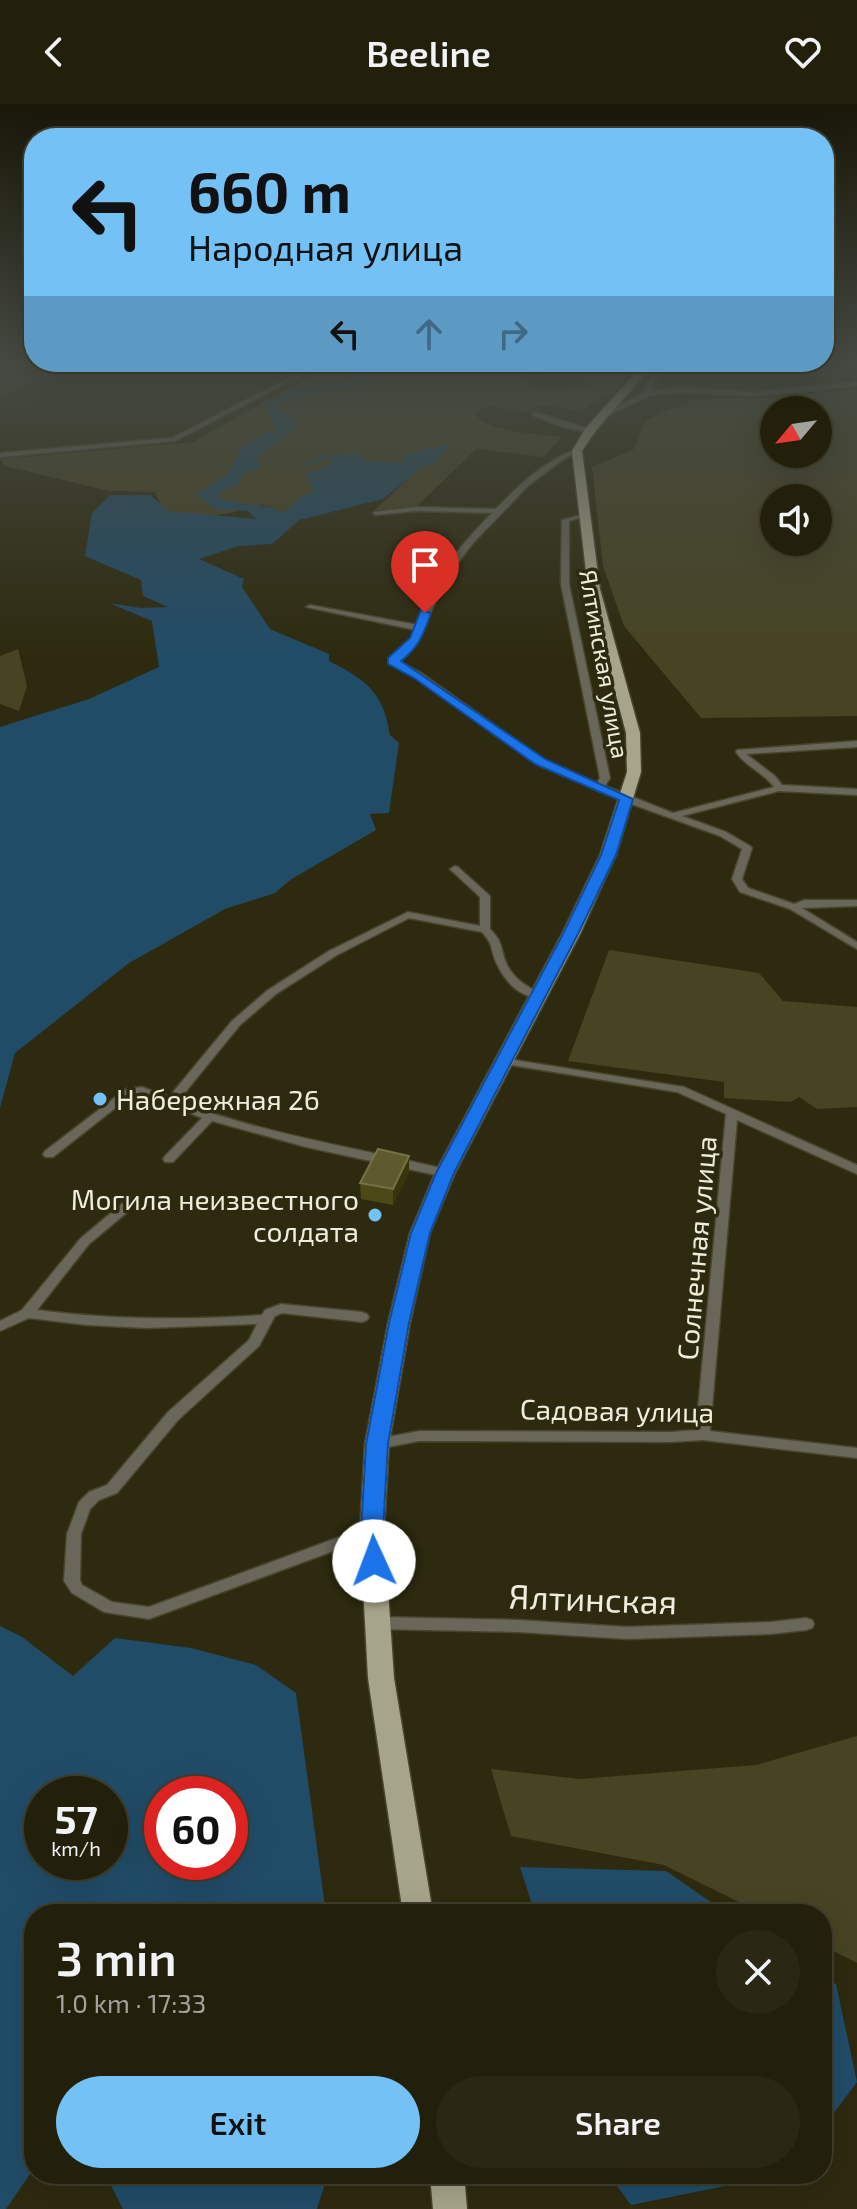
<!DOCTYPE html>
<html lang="en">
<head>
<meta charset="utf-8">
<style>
  :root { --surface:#22200b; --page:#2a2814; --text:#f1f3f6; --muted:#a2a39d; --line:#3f3e2c; --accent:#73c1f5 }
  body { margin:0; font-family:"Exo 2",sans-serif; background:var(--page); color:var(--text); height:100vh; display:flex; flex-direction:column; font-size:30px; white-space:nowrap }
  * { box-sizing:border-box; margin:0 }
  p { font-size:26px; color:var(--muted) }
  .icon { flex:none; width:44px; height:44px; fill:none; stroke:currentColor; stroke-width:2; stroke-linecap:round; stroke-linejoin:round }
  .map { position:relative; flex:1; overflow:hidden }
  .sheet { position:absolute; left:24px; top:1800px; width:808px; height:280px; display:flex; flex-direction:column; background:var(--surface); border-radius:32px; box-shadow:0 8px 32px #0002,0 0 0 2px var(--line) }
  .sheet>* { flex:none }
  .top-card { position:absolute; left:24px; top:24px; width:810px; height:244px; border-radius:32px; box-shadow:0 8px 32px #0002,0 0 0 2px var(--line); background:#73c1f5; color:#111; overflow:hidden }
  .needle { width:52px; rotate:241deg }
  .fabs { position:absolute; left:760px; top:292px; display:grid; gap:16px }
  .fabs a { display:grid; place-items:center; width:72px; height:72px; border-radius:50%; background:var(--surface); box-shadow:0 8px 32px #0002,0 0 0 2px var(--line); font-size:40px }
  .speed { position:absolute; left:24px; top:1672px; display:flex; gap:16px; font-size:40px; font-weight:700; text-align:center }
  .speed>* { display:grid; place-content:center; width:104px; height:104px; border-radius:50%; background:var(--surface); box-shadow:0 8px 32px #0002,0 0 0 2px var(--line); line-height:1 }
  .speed small { font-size:20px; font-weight:400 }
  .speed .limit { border:12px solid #d22; background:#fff; color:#111 }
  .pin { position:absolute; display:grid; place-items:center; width:68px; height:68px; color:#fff; margin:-82px -34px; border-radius:50% 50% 50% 0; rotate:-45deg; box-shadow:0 0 8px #0007 }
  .pin .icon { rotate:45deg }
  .me { position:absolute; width:88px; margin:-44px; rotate:358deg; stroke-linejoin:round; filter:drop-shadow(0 0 6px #0008) }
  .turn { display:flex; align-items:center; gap:28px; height:168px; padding:0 32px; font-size:36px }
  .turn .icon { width:104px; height:104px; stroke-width:2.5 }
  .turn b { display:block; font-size:56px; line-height:68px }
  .lanes { display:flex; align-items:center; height:76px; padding:0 32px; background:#0003; justify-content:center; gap:40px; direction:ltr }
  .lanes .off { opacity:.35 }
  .round { display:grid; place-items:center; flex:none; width:84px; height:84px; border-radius:42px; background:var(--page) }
  .head { display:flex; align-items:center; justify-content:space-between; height:136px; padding:0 32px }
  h1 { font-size:48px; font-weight:600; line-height:60px }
  .primary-button { display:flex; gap:16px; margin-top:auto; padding:16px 32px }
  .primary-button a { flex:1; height:92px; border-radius:48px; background:var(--accent); color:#111; font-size:32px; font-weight:600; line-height:92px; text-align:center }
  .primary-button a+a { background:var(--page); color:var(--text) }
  header { display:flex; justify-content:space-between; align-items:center; height:104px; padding:0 32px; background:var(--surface); font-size:36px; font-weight:600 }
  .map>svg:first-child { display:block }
  .green { fill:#474424; fill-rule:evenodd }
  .water { fill:#214c68; fill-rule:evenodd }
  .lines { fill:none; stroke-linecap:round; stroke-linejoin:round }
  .river { fill:#214c68; fill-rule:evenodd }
  .street-casing { stroke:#48452c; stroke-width:3 }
  .primary-casing { stroke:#48452c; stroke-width:3 }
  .street { fill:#68675a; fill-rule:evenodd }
  .primary { fill:#a6a48a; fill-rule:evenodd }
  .wall { fill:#4d4818 }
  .shaded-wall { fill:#39350b }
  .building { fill:#5f5a2d; stroke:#757149; stroke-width:2 }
  .route { fill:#1a73e8; stroke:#114b97; stroke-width:2 }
  .poi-dot { fill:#73c1f5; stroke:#2d2a0f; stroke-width:3 }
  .labels { text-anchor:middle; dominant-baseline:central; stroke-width:7; stroke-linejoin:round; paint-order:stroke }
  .far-street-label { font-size:24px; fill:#efeede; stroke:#2d2a0f }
  .poi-label { font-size:28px; fill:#efeede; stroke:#2d2a0f; text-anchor:start }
  .street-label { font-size:28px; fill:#efeede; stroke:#2d2a0f }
  .near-street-label { font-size:34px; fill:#efeede; stroke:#2d2a0f }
</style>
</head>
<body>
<header><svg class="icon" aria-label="back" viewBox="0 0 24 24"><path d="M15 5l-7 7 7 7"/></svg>Beeline<svg class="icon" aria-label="heart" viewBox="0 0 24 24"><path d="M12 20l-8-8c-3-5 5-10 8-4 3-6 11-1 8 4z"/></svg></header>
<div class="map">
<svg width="857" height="2105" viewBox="0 0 857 2105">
  <rect width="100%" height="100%" fill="#2d2a0f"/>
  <!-- green -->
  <g class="green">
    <path d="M0,257L82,258L19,285L0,290Z"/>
    <path d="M335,258H608L625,266L624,275L616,287L579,307L542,301L524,308L487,302L475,310C486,328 539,330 561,333L544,353L476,345L411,408H373L416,367L287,412L263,401C241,408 191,418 170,408C162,404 158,396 155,388L109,387L5,362L0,355L193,338ZM525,270L573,274L594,281L545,286L524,277Z"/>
    <path d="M857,285V612L701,614L624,522L603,462L592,363L633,346L646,316L695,295L779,293ZM818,306V350H774V306ZM818,394V438H774V394Z"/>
    <path d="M18,545L27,582L19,607L0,600V552Z"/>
    <path d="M609,846L759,869L783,897L857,903V1003L817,1005L799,993L791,998L724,994V978L568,957Z"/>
    <path d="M857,1632V1859L822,1841V1810H763L664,1761L511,1732L491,1665L580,1675L756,1661Z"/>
  </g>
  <!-- water -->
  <g class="water">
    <path d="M275,304L291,312L297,321L286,333L256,353L261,365L245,368L237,381L229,383L217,392C237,403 263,398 283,409L304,391L314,388L306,368L318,367L332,359V354C320,352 314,363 303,361L320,352L357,349L368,357L404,359V350C420,349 433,342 450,341L436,358L421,364L383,395L299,416L272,440L239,442L199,455L244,475L242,483L270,525L329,550V557C366,576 383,587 390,631L399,639L389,709L370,710L376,726L290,776L275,789L225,805L129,859L15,949L0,1004V623L89,595L159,563L152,517L109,499L141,504L168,503L143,492L141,476L85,452L92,409L110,391H150L169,407L256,415L248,407L217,405L195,391L228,370L243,341L275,325L277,316L268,306Z"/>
    <path d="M0,1522L22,1533L73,1572L115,1534L191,1544L256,1561L296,1589L326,1810H34V2064L6,2105H0ZM110,1690V1758H42V1690ZM230,1690V1758H162V1690Z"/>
    <path d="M520,1763L666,1767L728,1810H535Z"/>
    <path d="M822,1871L836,1880L857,1978L822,2025Z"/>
    <path d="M105,2070H328L317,2105H123Z"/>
    <path d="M608,2070H753L730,2081L631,2101Z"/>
  </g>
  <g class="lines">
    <!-- river -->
    <path class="river" d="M381,258H394C361,294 317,283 278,303L289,325L281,334L271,331L276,324L265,302L267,299C276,295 286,288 296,285C330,278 352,282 381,258Z"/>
    <!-- street casing -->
    <g class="street-casing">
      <g id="street">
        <path d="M320,258H327L175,337L0,353V349L172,334Z"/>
        <path d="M620,258H628L647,267L642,268Z"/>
        <path d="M647,261L659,271L650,287L682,284L752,288L857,278V282L752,292L682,288L651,291L607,312H603V310L642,290L653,271L644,263Z"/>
        <path d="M534,308L593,326C574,330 550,318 532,311Z"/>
        <path d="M575,346L580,347L565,354L529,381L473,439L445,476L419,536L411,546L398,557L421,569L543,656L597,679L600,674L561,480L562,416L586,410V412L569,417V480L610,674L605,682L673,709L774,683C763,668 746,663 736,648L737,646L857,637V643L746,650L775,672L782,681L857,685V691L779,687L682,712L726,728L750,742L752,744L742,775L748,784L794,800L805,796H857V802L802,804L857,838V845L790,805L740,788L732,775L742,745L720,732L623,697L537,660L415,573L390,559V555L408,540L416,526L306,503L310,501L418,521C425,505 430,489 439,474C453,450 473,429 492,409L416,407L376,411L373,409L374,408L416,403L496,405C519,381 544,357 575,346Z"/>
        <path d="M455,762L458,763L490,792V825C504,839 500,845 507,861C515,876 527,883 542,890L543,892L542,894C522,895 506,879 498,862C490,848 495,842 482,828L409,814L337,851L276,890L240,921L178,997C266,1031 358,1044 449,1066L451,1069L449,1072L445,1073L306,1043L212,1017L173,1058H165L163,1055L165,1052L202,1014L141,990H133L53,1053H45L43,1050L45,1047L126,985L142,983L169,993L232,917L268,886L329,847L408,808L480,822V793L452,767L450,765Z"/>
        <path d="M502,954L684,983L857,1061V1070L737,1016L710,1327L857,1344V1354L703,1336L671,1338L419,1337L377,1345L372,1344L370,1340L372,1336L419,1327L671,1328L696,1326L726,1010L677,988L498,959L496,957L498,955Z"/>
        <path d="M127,1098L133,1102L131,1105L89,1140L37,1206C112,1216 187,1216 262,1211L265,1206L281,1200L362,1208L367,1210L369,1213L367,1216L362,1218L282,1209L275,1212L259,1242L178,1316L117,1389L99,1396L90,1405L81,1430L80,1476L82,1481L112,1498L149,1503L372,1421L377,1423L379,1427L377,1431L149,1515L104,1508L72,1489L64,1477L67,1430L79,1398L89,1388L107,1381L168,1308L249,1236L257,1220L147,1224L87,1221L29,1214L0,1227V1217L22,1206L81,1134L123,1099Z"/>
        <path d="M378,1513L518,1516L627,1523L771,1518L806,1514L812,1516L814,1520L812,1524L806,1526L771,1530L627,1535L518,1528L378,1525L372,1523L370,1519L372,1515Z"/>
      </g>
    </g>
    <!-- primary casing -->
    <g class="primary-casing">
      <g id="primary">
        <path d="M645,258H655C632,289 602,314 582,347L600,485L640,629L641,668L616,751L581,828L455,1069L430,1129L410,1219L389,1340L384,1427L394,1574L433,1810H403L368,1574L360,1427L365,1340L388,1219L410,1129L435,1069L563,828L600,751L627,668L626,629L588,485L572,347L585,325Z"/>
        <path d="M430,2070H464L467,2105H433Z"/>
      </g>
    </g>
    <!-- street -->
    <use href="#street" class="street"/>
    <!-- primary -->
    <use href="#primary" class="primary"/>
  </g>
  <!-- wall -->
  <path class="wall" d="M409,1068L393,1101L361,1095L360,1079Z"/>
  <!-- shaded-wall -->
  <path class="shaded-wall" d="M409,1052V1068L393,1101V1085Z"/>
  <!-- building -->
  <path class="building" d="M378,1045L409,1052L393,1085L360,1079Z"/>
  <!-- sky -->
  <linearGradient id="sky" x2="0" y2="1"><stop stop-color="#191708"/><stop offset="0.47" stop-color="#464a42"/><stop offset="1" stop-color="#464a42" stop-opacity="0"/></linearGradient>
  <rect width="857" height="552" fill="url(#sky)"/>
  <!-- route -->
  <path class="route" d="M421,506L431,509C424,529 419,543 401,557L545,655L633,695L616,751L579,828L454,1069L430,1129L409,1219L388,1340L383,1427L385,1457L382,1464L374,1466L366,1464L362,1457L361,1427L366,1340L389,1219L411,1129L436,1069L564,828L601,751L619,696L535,660L414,574L388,560V554L410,534Z"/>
  <!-- markers -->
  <g class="poi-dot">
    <circle cx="100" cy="995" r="8"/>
    <circle cx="375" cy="1111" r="8"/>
  </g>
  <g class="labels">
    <!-- far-street labels -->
    <g class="far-street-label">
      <text transform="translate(605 560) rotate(80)">Ялтинская улица</text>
    </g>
    <!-- poi labels -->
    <g class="poi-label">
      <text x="116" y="995">Набережная 26</text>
      <text x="359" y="1095" text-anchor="end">Могила неизвестного<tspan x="359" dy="32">солдата</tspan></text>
    </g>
    <!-- street labels -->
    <g class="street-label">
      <text transform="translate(696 1144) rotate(-85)">Солнечная улица</text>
      <text transform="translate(617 1306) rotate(1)">Садовая улица</text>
    </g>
    <!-- near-street labels -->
    <g class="near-street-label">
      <text transform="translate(593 1494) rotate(2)">Ялтинская</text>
    </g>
  </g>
</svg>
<div class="fabs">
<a><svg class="needle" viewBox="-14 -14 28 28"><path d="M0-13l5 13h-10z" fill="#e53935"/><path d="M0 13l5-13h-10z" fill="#a2a39d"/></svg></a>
<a><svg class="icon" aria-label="sound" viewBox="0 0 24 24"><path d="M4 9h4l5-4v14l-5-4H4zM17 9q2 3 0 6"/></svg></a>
</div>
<div class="speed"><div>57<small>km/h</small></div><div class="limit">60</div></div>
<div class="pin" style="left:425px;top:509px;background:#d93025"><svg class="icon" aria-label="arrive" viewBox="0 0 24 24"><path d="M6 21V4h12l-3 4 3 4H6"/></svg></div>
<svg class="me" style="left:374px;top:1457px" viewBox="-20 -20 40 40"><circle r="19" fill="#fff"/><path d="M0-13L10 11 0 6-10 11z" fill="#1a73e8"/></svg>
<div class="top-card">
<div class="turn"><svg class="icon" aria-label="left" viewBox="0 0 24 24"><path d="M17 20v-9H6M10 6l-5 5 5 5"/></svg><div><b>660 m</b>Народная улица</div></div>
<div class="lanes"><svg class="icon" aria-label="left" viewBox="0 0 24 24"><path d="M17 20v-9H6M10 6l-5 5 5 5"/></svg><svg class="icon off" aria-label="ahead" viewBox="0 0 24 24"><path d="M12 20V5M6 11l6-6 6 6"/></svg><svg class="icon off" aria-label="right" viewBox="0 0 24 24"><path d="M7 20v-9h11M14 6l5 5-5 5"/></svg></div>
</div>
<section class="sheet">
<div class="head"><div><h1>3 min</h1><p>1.0 km · 17:33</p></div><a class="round"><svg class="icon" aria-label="close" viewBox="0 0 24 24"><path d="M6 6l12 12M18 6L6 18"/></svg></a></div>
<div class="primary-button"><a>Exit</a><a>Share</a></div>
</section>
</div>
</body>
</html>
